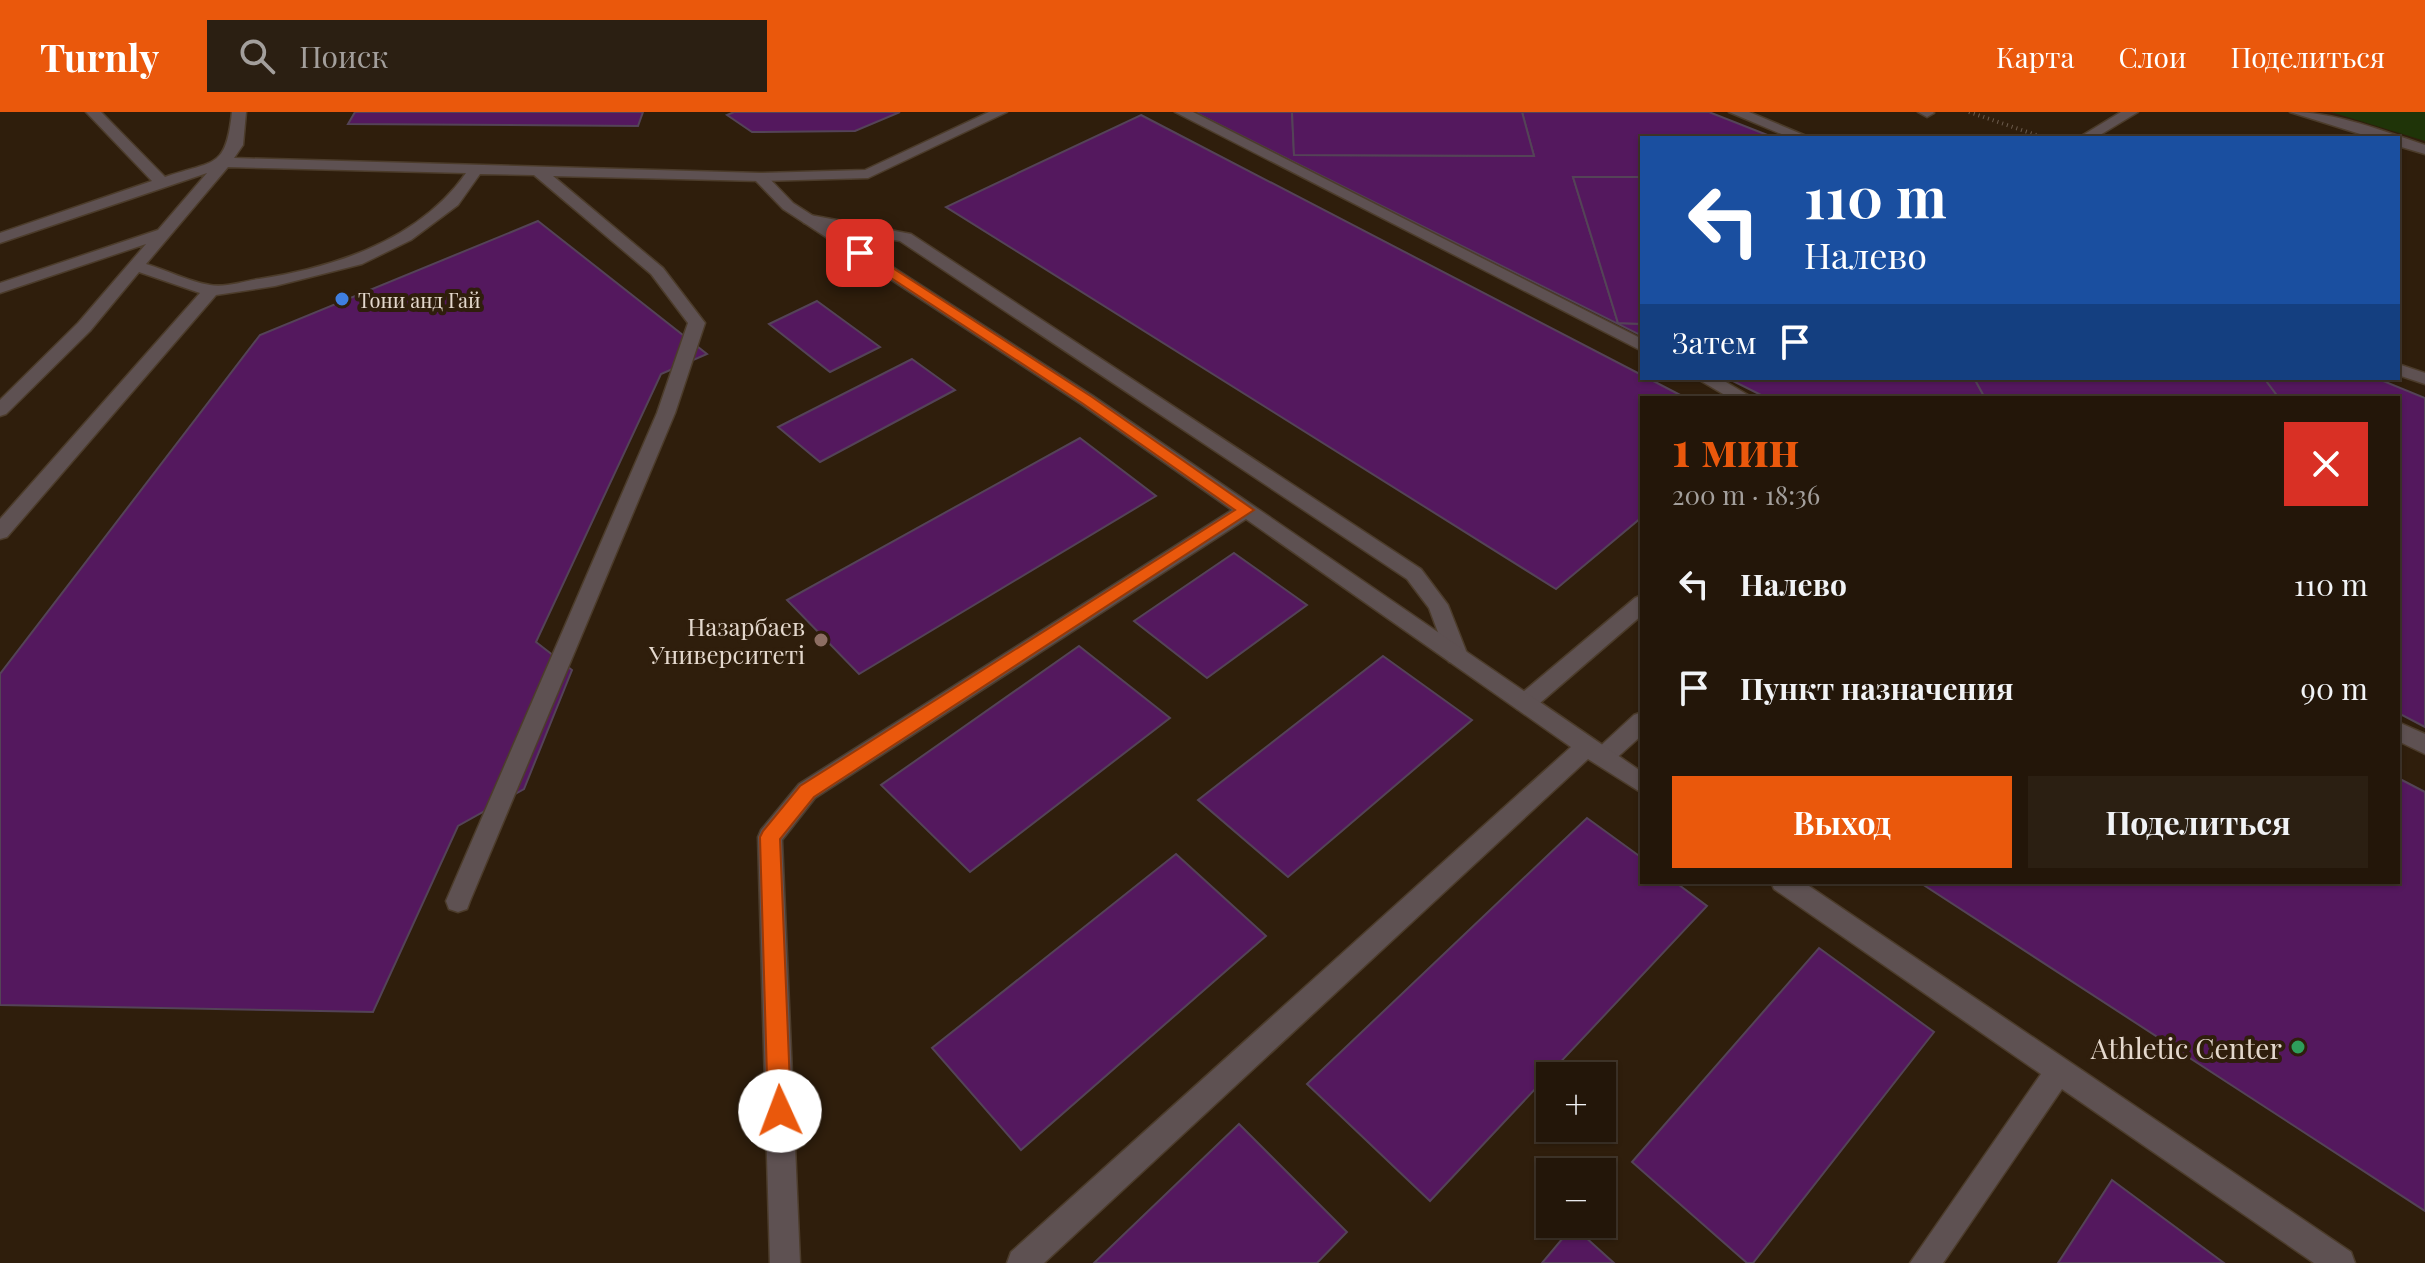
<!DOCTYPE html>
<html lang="ru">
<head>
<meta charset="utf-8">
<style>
  :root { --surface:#231609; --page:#2b1f12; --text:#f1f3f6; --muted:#a39f9c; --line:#40352a; --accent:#ea580c }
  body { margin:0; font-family:"Playfair Display",serif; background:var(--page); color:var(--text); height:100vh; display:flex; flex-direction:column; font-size:30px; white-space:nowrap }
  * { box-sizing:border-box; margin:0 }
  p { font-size:26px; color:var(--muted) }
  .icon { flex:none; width:44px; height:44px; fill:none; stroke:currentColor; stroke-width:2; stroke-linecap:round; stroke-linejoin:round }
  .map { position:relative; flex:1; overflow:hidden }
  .details { position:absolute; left:1640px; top:284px; width:760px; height:488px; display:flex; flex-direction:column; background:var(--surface); border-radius:0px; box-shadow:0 2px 6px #0004,0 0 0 2px var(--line) }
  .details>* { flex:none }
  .hud { position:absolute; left:1640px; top:24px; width:760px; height:244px; border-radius:0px; box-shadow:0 2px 6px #0004,0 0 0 2px var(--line); background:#1a4fa0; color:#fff; overflow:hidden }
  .fabs { position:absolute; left:1536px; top:950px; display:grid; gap:16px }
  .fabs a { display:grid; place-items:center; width:80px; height:80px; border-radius:0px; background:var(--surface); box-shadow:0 2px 6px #0004,0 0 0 2px var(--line); font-size:40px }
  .pin { position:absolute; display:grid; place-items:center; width:68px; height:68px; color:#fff; margin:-34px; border-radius:16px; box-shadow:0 4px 12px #0006 }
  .me { position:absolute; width:88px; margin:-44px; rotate:358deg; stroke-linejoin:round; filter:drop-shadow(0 0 6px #0008) }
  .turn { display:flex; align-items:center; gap:28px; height:168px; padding:0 32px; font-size:36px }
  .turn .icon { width:104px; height:104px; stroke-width:2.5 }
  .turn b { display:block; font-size:56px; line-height:68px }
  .then { display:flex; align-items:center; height:76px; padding:0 32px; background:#0003; gap:16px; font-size:30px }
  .round { display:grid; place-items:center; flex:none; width:84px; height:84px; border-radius:0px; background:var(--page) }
  .summary { display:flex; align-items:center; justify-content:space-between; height:136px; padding:0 32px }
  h1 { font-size:48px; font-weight:700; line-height:60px; color:var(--accent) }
  .primary-button { display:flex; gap:16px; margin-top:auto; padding:16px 32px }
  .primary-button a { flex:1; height:92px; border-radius:0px; background:var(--accent); color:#fff; font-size:32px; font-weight:700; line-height:92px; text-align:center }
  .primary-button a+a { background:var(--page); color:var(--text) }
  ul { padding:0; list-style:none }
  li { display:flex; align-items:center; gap:24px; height:104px; padding:0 32px }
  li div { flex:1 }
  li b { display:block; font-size:30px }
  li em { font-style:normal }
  header { display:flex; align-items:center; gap:48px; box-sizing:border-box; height:112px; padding:0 40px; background:var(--accent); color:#fff }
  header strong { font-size:38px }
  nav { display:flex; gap:44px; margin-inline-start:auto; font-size:28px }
  .search { width:560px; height:72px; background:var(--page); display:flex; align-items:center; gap:20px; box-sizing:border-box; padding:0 28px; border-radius:0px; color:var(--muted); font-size:30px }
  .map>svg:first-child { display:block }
  .green { fill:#1f3408 }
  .building { fill:#54185e; stroke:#544357; stroke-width:2 }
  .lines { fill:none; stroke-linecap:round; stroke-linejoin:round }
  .service-casing { stroke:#4c3c2b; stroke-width:3 }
  .minor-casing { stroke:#4c3c2b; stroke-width:3 }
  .path { stroke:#6c5c4d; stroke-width:4; stroke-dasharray:1 4; stroke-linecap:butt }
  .service { fill:#5e5152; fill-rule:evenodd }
  .minor { fill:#5e5152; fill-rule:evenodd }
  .route { fill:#ea580c; stroke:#983908; stroke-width:2 }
  .shop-dot { fill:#3f7fe0; stroke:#2f1e0c; stroke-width:3 }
  .education-dot { fill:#8d6e63; stroke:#2f1e0c; stroke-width:3 }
  .leisure-dot { fill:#2e9e5b; stroke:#2f1e0c; stroke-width:3 }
  .labels { text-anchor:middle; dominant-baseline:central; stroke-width:8; stroke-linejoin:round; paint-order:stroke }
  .far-poi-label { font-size:20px; fill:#e4d8cd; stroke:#2f1e0c; text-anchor:start }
  .poi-label { font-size:24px; fill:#e4d8cd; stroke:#2f1e0c; text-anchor:end }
  .near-poi-label { font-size:28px; fill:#e4d8cd; stroke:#2f1e0c; text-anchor:end }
</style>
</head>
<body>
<header>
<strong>Turnly</strong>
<div class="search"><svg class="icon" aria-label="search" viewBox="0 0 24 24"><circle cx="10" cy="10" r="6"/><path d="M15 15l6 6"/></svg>Поиск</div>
<nav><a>Карта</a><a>Слои</a><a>Поделиться</a></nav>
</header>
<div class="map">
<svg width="2425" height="1151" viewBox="0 0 2425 1151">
  <rect width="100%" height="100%" fill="#2f1e0c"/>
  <!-- green -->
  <path class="green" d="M2331,0H2425V29Z"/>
  <!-- building -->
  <g class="building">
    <path d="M355,0H643L638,14L348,12Z"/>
    <path d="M734,0H900L855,19L752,20L727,3Z"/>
    <path d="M1194,0H1292L1294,43L1534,44L1522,0H1709L1775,26H1642V65H1573L1618,211L1642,212V224Z"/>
    <path d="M1292,0H1522L1534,44L1294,43Z"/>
    <path d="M1141,3L1686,286H1642V405L1556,477L946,95Z"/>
    <path d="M1573,65H1642V212L1618,211Z"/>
    <path d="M538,109L707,242L661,262L536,530L572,558L524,677L458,714L373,900L0,893V562L260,223Z"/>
    <path d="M817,189L880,235L830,260L769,212Z"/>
    <path d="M912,247L955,278L820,350L778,315Z"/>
    <path d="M1727,266H1974L1985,286H1767Z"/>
    <path d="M1974,266H2264L2279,286H1985Z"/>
    <path d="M2264,266H2376L2425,286V615L2398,601V286H2279Z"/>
    <path d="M1080,326L1156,384L859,562L787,488Z"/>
    <path d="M1234,441L1307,493L1207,566L1134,509Z"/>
    <path d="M1079,534L1170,606L970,760L881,673Z"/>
    <path d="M1383,544L1472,608L1288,765L1198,688Z"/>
    <path d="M2398,666L2425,680V1099L1919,770H2398Z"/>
    <path d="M1587,706L1642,746V770H1675L1707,794L1430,1089L1307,972Z"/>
    <path d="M1176,742L1266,824L1021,1038L932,936Z"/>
    <path d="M1819,836L1934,920L1753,1151H1747L1632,1050Z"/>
    <path d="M1239,1012L1347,1120L1317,1151H1094Z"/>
    <path d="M2112,1068L2224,1151H2058Z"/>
    <path d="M1573,1114L1614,1151H1542Z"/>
  </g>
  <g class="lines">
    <!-- service casing -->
    <g class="service-casing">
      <g id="service">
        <path d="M86,0H101L165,65C215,48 226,57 232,0H246L243,33L234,46L760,61L865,58L989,0H1007L868,66L760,69L553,64L663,156L705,211L675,301L470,789L467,797L458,800L449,797L446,789L657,301L688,211L651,162L534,63L480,62L458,93L411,128L362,152L275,174L216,183L7,425L0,427V407L200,181L139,160L90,219L6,302L0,304V288L78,211L146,132L0,181V171L158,118L207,61L0,131V121L152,69ZM228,55L466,61C419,128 336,155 259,167C244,169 225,176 210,173C189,170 167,158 146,152Z"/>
        <path d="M1918,0H1933L1934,1L1927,5Z"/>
        <path d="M2121,0H2138L2095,26H2078Z"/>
        <path d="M2290,0C2336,0 2383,19 2425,33V42L2398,34V26H2373Z"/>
        <path d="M810,103L911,122L1421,457L1448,493L1468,544L1465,550H1449L1429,496L1407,467L900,129L804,111L802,108Z"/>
        <path d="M1642,483V503L1533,597H1517L1514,591L1517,585L1635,486Z"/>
        <path d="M1642,600V623L1611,651H1595L1592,645L1595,639L1634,603Z"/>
      </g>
    </g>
    <!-- minor casing -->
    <g class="minor-casing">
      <g id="minor">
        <path d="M1175,0H1193L1642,227V239Z"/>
        <path d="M1729,0H1749L1811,26H1791Z"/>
        <path d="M755,62H765L793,91L1093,284L1642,660V681L1588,647L1044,1151H1007L1011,1140L1571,635L1246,407L815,686L782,728L800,1151H770L758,725L761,718L799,672L1232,398L1081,292L783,97L755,68Z"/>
        <path d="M2398,252L2425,261V272L2398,263Z"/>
        <path d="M1696,266H1719L1753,286H1730Z"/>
        <path d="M2398,610L2425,622V642L2398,629Z"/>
        <path d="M1771,770H1803L2351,1140L2355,1151H2314L2062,977L1943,1151H1910L2041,962L1774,777Z"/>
      </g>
    </g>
    <!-- path -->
    <path class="path" d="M1969,0L2045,26"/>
    <!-- service -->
    <use href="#service" class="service"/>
    <!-- minor -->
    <use href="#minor" class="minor"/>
  </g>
  <!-- route -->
  <path class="route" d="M856,138H865L1092,285L1254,398L814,685L780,727L791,999L788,1007L780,1010L772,1007L768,999L760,725L763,719L800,674L1235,398L1082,291L856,143Z"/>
  <!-- markers -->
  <circle class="shop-dot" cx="342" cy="187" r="8"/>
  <circle class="education-dot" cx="821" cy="528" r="8"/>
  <circle class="leisure-dot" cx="2298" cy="935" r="8"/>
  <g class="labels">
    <!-- far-poi labels -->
    <g class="far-poi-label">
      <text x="358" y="187">Тони анд Гай</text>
    </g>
    <!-- poi labels -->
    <g class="poi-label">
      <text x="805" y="514">Назарбаев<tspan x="805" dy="28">Университеті</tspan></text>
    </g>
    <!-- near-poi labels -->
    <g class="near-poi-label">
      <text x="2282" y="935">Athletic Center</text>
    </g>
  </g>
</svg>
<div class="fabs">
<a>+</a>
<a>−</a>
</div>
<div class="pin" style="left:860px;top:141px;background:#d93025"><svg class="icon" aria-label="arrive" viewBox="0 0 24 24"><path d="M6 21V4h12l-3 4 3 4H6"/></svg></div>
<svg class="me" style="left:780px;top:999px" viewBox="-20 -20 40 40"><circle r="19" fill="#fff"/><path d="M0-13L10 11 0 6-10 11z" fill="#ea580c"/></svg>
<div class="hud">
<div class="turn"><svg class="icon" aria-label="left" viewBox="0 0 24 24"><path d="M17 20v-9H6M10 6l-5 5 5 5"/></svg><div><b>110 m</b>Налево</div></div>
<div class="then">Затем<svg class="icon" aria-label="arrive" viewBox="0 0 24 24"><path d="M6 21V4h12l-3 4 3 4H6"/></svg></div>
</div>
<section class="details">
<div class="summary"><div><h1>1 мин</h1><p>200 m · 18:36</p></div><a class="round" style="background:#d93025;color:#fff"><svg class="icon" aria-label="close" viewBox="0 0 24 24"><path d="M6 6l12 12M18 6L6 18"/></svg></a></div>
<ul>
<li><svg class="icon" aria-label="left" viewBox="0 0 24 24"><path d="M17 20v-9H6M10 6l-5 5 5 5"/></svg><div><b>Налево</b></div><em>110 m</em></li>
<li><svg class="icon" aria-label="arrive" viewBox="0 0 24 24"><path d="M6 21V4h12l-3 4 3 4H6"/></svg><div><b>Пункт назначения</b></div><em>90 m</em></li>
</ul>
<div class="primary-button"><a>Выход</a><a>Поделиться</a></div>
</section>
</div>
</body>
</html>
